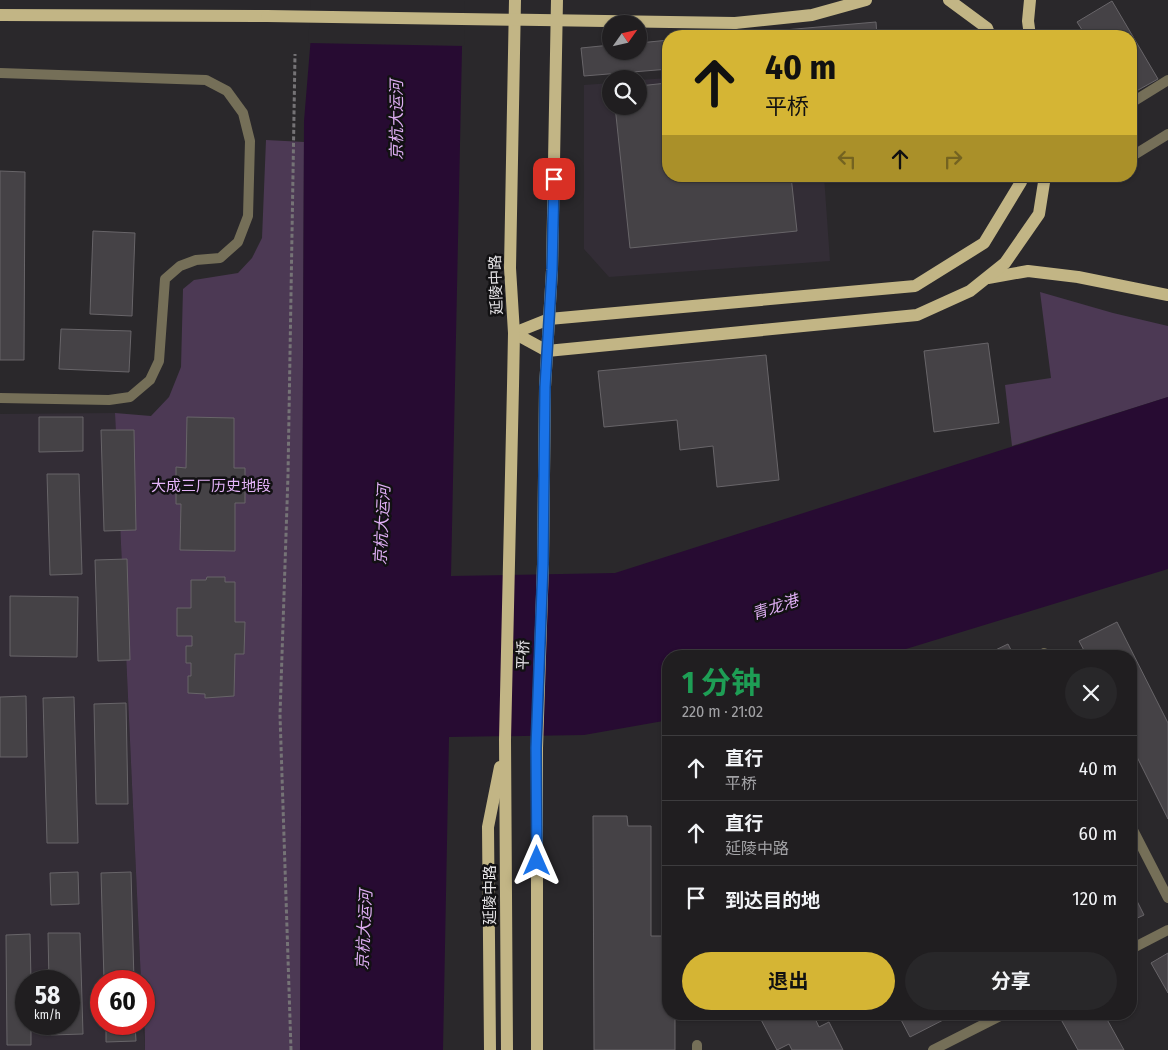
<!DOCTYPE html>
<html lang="zh">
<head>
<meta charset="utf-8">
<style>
  :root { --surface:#201e20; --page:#282729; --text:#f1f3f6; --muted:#a2a2a5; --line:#3d3c3e; --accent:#d5b534 }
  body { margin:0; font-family:"Fira Sans Condensed","Noto Sans SC",sans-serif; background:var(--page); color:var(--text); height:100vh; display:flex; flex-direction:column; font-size:19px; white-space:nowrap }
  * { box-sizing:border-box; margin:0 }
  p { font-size:16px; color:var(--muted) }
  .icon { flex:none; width:28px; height:28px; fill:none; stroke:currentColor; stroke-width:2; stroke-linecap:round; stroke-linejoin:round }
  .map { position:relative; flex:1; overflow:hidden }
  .panel { position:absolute; left:662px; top:650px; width:475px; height:370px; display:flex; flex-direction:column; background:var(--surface); border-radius:20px; box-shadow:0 1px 4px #0004,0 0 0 1px var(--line) }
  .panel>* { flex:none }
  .guide { position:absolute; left:662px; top:30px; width:475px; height:152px; border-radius:20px; box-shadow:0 1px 4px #0004,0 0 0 1px var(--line); background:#d5b534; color:#111; overflow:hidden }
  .needle { width:32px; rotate:56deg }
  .buttons { position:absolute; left:602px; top:15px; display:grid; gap:10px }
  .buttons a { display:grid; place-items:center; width:45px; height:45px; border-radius:50%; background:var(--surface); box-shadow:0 1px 4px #0004,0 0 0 1px var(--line); font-size:25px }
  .speed { position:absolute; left:15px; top:970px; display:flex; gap:10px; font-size:25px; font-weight:700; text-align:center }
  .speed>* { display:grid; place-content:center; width:65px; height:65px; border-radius:50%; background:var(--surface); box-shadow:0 1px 4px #0004,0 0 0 1px var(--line); line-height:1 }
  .speed small { font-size:12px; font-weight:400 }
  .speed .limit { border:8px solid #d22; background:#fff; color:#111 }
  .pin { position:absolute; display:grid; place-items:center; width:42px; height:42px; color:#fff; margin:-21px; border-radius:10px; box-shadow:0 2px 8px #0006 }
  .me { position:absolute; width:55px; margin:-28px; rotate:0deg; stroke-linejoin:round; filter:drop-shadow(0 0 4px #0008) }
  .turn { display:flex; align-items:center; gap:18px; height:105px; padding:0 20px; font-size:22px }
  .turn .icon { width:65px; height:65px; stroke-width:2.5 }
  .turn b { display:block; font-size:35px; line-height:42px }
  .lanes { display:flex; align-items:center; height:48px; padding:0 20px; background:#0003; justify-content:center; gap:25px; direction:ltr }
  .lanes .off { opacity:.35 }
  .round { display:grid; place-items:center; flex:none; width:52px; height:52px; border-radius:26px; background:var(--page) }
  .overview { display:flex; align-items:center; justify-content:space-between; height:85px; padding:0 20px }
  h1 { font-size:30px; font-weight:700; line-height:38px; color:#1e9e55 }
  .action { display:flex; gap:10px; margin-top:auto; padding:10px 20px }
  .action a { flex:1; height:58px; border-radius:30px; background:var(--accent); color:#111; font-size:20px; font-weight:700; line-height:58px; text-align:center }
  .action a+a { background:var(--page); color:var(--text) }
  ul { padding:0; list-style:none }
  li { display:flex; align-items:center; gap:15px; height:65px; padding:0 20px; border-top:1px solid var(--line) }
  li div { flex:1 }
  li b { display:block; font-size:19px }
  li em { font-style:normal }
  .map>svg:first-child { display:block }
  .built { fill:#332d36; fill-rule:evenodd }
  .green { fill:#4c3954 }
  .water { fill:#270b32 }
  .pier { fill:#2a282b }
  .building { fill:#454246; stroke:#686569 }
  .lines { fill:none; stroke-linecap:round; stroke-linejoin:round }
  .path { stroke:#757376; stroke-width:3; stroke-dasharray:4 2.5; stroke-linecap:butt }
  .lane { stroke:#756f58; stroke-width:10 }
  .street { stroke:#756f58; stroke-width:10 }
  .primary { stroke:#c2b585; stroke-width:12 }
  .primary-bridge { stroke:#c2b585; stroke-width:12 }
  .route-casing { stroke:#114b97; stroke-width:12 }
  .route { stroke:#1a73e8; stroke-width:9 }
  .labels { text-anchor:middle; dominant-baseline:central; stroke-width:5; stroke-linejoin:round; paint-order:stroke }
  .street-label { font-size:15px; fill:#e5e3e6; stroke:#121113 }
  .park-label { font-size:15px; fill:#e3b3f8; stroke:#121113 }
  .water-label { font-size:16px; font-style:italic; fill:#ddadf2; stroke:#121113 }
</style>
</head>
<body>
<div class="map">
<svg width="1168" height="1050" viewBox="0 0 1168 1050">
  <rect width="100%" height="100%" fill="#2a282b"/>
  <!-- built -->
  <g class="built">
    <path d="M669,78V176H824L830,261L609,277L584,249V85L611,83V106H639V80Z"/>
    <path d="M115,413L141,981H101V1024H143L145,1050H0V414ZM26,981H69V1024H26Z"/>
  </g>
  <!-- green -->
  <g class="green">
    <path d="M266,140L304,142L300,1050H145L144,981H141L115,413L151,416L169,397L181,367L183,289L194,280L238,273L252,258L262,238Z"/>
    <path d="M1040,292L1113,313L1168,326V397L1012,446L1005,385L1051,378Z"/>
  </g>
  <!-- water -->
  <path class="water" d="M314,0H463L451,576L615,573L1168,397V569L883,656H669V720L584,735L449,737L443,1050H300L304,121Z"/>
  <!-- pier -->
  <path class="pier" d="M311,0H465L464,46L308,43Z"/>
  <!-- building -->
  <g class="building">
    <path d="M1112,1L1158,79L1131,94V36H1086L1077,22Z"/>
    <path d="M876,22L877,36H715Z"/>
    <path d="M669,40V69L584,76L581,48L611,45V51H639V43Z"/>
    <path d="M667,83L669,103V176H791L797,231L630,248L615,106H639V86Z"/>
    <path d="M0,171L25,172L24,360H0Z"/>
    <path d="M93,231L135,233L132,316L90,314Z"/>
    <path d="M61,329L131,331L129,372L59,369Z"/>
    <path d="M988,343L999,423L934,432L924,351Z"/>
    <path d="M766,355L779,480L717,487L713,446L680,450L677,420L604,427L598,371Z"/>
    <path d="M39,417H83V451L39,452Z"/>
    <path d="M187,417L234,418V468H245V503H235V551L180,550L181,504H176V467L186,468Z"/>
    <path d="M101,430H134L136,530L104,531Z"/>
    <path d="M47,474H79L82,574L50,575Z"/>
    <path d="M127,559L130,660L98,661L95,560Z"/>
    <path d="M207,577H225V582H235V622H245L244,654H235L234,696L205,698V694L188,693V676H191V663H186V646H192V636H177V608H191V580H206Z"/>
    <path d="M10,596L78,597L77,657L10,656Z"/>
    <path d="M1117,622L1168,723V819L1131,745V656H1087L1079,641Z"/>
    <path d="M1008,644L1014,656H983Z"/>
    <path d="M26,696L27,757H0V697Z"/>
    <path d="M74,697L78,843H47L43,698Z"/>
    <path d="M126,703L128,804H96L94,704Z"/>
    <path d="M593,816H627L628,826H651V936H669V1014H675V1050H594Z"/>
    <path d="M78,872L79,904L51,905L50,873Z"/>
    <path d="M131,872L134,981H104L101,873Z"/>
    <path d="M1131,889L1144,915L1131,921Z"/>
    <path d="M48,933H80L83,1034L51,1035L50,1024H69V981H49Z"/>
    <path d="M30,934L31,981H26V1024H31V1045H7L6,935Z"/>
    <path d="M1168,953V993L1151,963Z"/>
    <path d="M758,1014H813L819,1027L829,1022L843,1050H792L789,1044L777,1050Z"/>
    <path d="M898,1014H950L951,1016L910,1037Z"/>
    <path d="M1058,1014H1104L1124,1050H1078Z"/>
    <path d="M106,1024H135L136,1041L106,1042Z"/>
  </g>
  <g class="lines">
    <!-- path -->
    <path class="path" d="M291,1050L280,715L288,475L295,54"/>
    <!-- lane -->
    <g class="lane">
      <path d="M1131,103L1168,80"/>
      <path d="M1134,155L1168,134"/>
      <path d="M1044,653L1045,656"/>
      <path d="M1131,826L1168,898"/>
      <path d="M1131,949L1168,930"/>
      <path d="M697,1045V1050"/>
      <path d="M933,1050L1004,1014"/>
    </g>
    <!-- street -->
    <path class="street" d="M0,73L206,80L227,91L243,113L250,141L248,216L238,242L220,258L196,260L180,266L165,279L159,361L150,380L130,397L109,400L0,398"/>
    <!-- primary -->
    <g class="primary">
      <path d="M949,0L987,28L990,36"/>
      <path d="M1030,0L1028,21L1030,36"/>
      <path d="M0,15L267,16"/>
      <path d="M735,23L812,15L866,0"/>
      <path d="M988,278L1028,271L1078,277L1168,295"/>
      <path d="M514,333L547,351L917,315L970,291L1005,263L1039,214L1045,176"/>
      <path d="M514,333L549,319L915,286L984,243L1021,182L1020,176"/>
      <path d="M490,1050L488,827L500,767"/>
      <path d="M507,1050L505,740L513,386L514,333L510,268L515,0"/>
      <path d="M537,1050V748L543,564L545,387L552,270L557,0"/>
    </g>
    <!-- primary-bridge -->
    <path class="primary-bridge" d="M267,16L735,23"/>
  </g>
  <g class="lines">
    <!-- route casing -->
    <g class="route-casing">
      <path id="route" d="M537,861L536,748L543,564L545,387L552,270L554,179"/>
    </g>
    <!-- route -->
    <use href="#route" class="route"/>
  </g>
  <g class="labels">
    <!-- street labels -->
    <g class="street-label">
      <text transform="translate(496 285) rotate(-92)">延陵中路</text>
      <text transform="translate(523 655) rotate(-88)">平桥</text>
      <text transform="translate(490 895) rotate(-90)">延陵中路</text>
    </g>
    <!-- park labels -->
    <g class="park-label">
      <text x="211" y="486">大成三厂历史地段</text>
    </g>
    <!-- water labels -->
    <g class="water-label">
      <text transform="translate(396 120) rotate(-90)">京杭大运河</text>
      <text transform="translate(382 525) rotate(-87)">京杭大运河</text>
      <text transform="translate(775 607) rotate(-18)">青龙港</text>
      <text transform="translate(364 930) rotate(-87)">京杭大运河</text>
    </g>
  </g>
</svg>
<div class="buttons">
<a><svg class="needle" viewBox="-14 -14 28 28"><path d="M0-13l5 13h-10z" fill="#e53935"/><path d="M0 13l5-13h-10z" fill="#a2a2a5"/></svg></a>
<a><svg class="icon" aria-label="search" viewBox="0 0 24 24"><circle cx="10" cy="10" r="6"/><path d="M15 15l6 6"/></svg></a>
</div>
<div class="speed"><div>58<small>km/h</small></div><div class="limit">60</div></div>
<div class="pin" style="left:554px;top:179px;background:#d93025"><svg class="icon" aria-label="arrive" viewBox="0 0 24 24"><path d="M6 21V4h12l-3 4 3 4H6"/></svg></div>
<svg class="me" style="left:537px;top:861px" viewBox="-20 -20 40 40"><path d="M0-17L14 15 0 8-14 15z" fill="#1a73e8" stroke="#fff" stroke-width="4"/></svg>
<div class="guide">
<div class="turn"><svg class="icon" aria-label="ahead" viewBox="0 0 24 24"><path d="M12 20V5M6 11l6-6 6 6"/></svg><div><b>40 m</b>平桥</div></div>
<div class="lanes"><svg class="icon off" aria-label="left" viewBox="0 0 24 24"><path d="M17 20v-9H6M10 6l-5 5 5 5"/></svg><svg class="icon" aria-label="ahead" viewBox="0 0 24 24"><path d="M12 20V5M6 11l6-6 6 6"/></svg><svg class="icon off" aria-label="right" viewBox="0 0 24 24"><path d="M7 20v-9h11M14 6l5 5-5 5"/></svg></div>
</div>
<section class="panel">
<div class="overview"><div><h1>1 分钟</h1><p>220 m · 21:02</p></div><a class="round"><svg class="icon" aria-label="close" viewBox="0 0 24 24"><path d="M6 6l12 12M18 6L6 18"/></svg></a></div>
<ul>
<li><svg class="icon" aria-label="ahead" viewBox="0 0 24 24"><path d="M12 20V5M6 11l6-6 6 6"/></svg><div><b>直行</b><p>平桥</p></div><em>40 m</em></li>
<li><svg class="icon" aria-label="ahead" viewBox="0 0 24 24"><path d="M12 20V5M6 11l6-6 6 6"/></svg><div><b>直行</b><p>延陵中路</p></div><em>60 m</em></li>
<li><svg class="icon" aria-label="arrive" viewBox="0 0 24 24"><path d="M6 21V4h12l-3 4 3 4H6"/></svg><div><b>到达目的地</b></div><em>120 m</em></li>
</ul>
<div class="action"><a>退出</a><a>分享</a></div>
</section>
</div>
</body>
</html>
